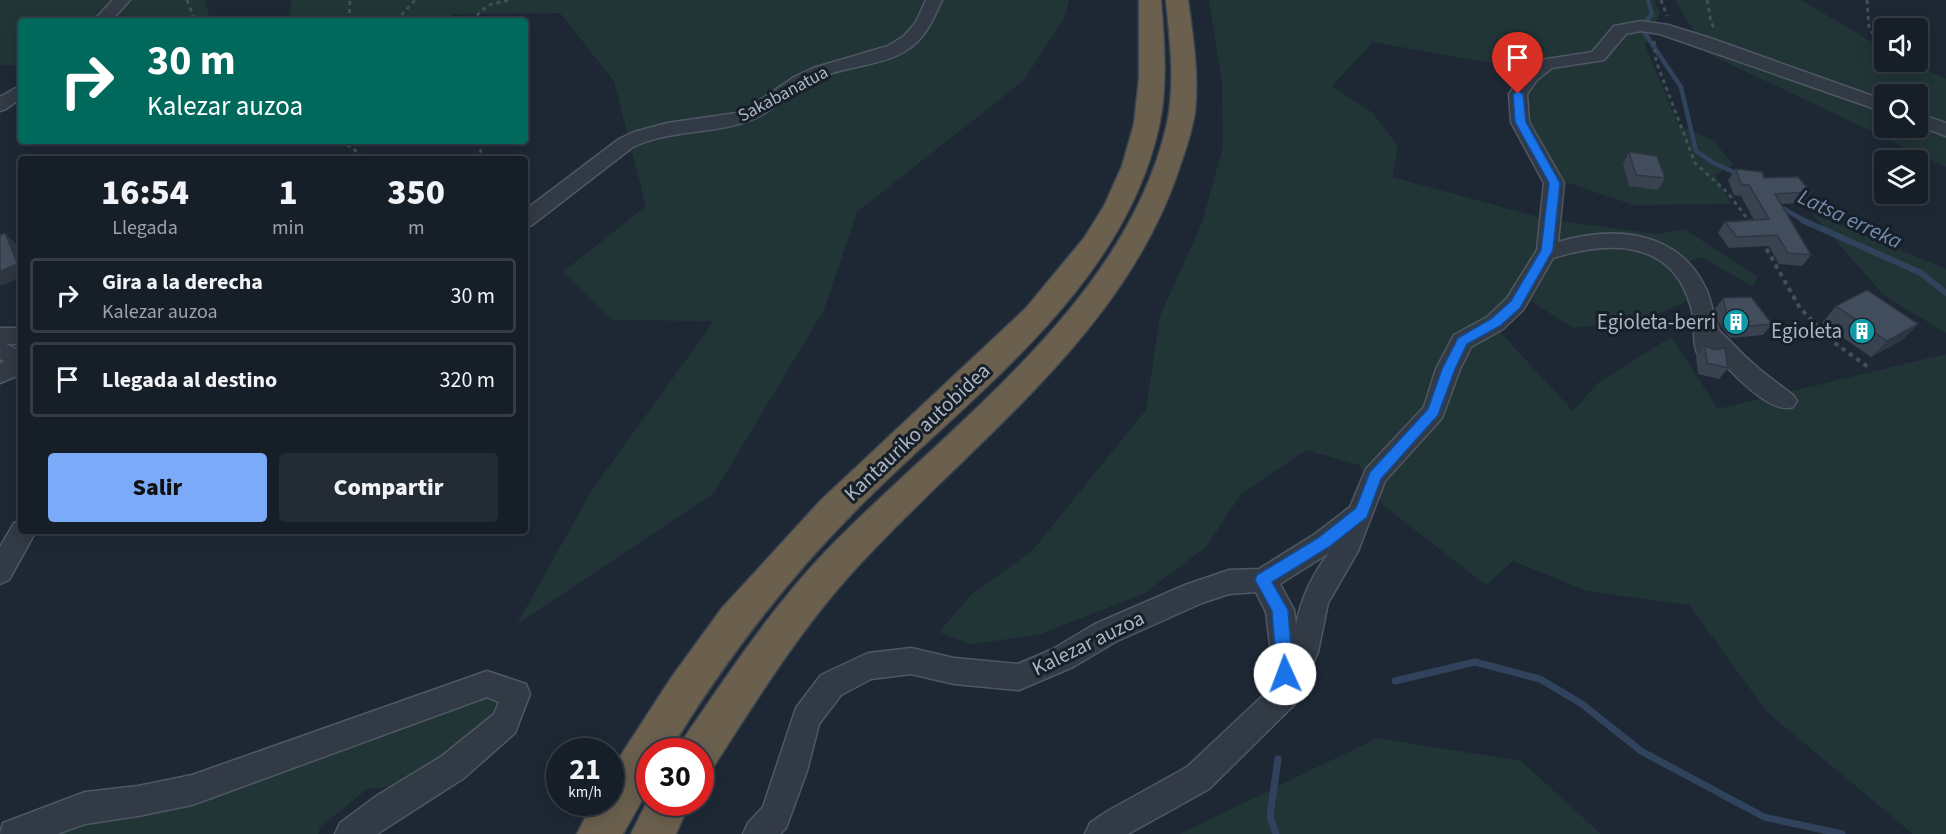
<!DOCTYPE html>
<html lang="es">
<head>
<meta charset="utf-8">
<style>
  :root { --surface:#161e28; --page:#232b34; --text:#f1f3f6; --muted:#9ea2a8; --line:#353c45; --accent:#7babf8 }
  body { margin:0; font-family:"Source Sans 3",sans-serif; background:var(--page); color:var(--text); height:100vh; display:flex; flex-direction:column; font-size:22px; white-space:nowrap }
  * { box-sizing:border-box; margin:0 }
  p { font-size:20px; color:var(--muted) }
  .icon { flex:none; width:33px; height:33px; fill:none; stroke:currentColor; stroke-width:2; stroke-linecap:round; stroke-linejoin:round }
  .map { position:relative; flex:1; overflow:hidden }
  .details { position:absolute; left:18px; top:156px; width:510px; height:378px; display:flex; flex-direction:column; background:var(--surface); border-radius:6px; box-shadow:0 3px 15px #0003,0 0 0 2px var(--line) }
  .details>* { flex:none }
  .banner { position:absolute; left:18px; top:18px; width:510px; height:126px; border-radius:6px; box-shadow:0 3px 15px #0003,0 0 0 2px var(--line); background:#00695c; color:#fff; overflow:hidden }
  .fabs { position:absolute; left:1874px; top:18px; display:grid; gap:12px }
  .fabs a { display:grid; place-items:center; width:54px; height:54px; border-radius:6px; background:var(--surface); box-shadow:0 3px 15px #0003,0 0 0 2px var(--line); font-size:30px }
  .speed { position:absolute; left:546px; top:738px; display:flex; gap:12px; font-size:30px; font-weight:700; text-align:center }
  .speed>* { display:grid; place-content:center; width:78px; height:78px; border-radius:50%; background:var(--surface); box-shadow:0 3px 15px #0003,0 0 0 2px var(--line); line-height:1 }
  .speed small { font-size:15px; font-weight:400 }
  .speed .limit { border:9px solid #d22; background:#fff; color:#111 }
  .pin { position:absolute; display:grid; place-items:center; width:51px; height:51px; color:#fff; margin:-62px -26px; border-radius:50% 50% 50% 0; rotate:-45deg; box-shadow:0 0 6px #0007 }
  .pin .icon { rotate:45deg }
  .me { position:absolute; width:66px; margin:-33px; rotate:358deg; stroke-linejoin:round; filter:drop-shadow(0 0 4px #0008) }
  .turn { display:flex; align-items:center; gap:21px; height:126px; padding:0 30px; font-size:27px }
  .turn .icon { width:78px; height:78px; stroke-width:2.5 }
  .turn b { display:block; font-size:42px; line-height:51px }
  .eta { display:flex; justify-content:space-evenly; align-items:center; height:102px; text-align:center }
  .eta b { font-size:36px; font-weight:800; line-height:42px }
  .button { display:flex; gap:12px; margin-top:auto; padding:12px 30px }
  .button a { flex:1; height:69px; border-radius:6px; background:var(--accent); color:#111; font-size:24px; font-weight:800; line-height:69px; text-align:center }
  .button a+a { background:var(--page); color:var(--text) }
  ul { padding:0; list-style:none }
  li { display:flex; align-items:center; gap:18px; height:75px; margin:0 12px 9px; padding:0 18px; border:3px solid var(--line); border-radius:6px }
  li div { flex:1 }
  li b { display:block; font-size:22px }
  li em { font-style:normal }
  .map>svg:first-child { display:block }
  .green { fill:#213537; fill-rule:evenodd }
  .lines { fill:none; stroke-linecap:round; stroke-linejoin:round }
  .stream-far2 { stroke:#31435c; stroke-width:4.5 }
  .stream-far1 { stroke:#31435c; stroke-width:6 }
  .stream { stroke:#31435c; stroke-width:7 }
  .minor-casing { stroke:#4f5764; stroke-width:3 }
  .highway-casing { stroke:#3c4450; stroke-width:3 }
  .path-far1 { stroke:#3e5153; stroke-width:3; stroke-dasharray:4 4; stroke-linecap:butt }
  .path { stroke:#3e5153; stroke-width:4; stroke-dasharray:4.5 4.5; stroke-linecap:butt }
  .minor { fill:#323a45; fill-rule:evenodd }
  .highway { fill:#6b604e; fill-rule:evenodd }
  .wall { fill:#384250 }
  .shaded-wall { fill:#2e3641 }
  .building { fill:#414d5d; stroke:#2e3641; stroke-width:1.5 }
  .route { fill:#1a73e8; stroke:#114b97; stroke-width:1.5 }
  .labels { text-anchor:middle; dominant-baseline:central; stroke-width:6; stroke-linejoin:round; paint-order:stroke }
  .far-street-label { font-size:18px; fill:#abb4c3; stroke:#171f29 }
  .poi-label { font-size:21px; fill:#abb4c3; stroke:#171f29; text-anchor:end }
  .street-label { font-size:21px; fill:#abb4c3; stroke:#171f29 }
  .water-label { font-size:22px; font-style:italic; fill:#738bac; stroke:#171f29 }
</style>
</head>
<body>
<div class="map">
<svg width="1946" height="834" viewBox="0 0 1946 834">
  <rect width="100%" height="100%" fill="#1e2835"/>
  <!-- green -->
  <g class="green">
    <path d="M0,0H204L211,21H21V66L0,65Z"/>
    <path d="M291,0H1069L1064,18L1024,80L857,212L824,310L714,493L517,624L592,490L714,321L611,320L563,272L646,206L614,81L560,13L451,14V21H290Z"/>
    <path d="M1209,0H1654L1660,13L1645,45L1678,125L1714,141L1733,165L1715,175L1731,204L1633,205L1557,179L1527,126L1522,95L1536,78L1551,66L1495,64L1373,42L1332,86L1373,113L1398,147L1392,177L1545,219L1657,234L1684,229L1758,277L1753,287L1702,257L1674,267L1691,300L1645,319L1573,328L1531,301L1499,331L1573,411L1598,383L1671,337L1718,409L1946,354V834H1913L1767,712L1689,605L1587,591L1513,561L1486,585L1383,505L1359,465L1306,450L1241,494L1206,547L1143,594L1038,635L970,644L939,632L972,594L1032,551L1146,410L1160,316L1202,223L1223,147L1222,82Z"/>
    <path d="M1675,0H1801L1884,49V62H1909L1946,79V167L1707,53ZM1884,94H1917V128H1884Z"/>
    <path d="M1811,213L1946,269V333L1885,296Z"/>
    <path d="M480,696L500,700L497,718L404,785L367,789L320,827L318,834H47L59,829L218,796Z"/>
    <path d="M1377,738L1521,761L1601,834H1180Z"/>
  </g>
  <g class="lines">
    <!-- stream-far2 -->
    <g class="stream-far2">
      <path d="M1648,0L1652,14L1647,20L1644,32L1681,87L1696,151L1714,163L1738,174"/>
      <path d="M1779,206L1805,221"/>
    </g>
    <!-- stream-far1 -->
    <path class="stream-far1" d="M1802,220L1921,273L1946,293"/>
    <!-- stream -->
    <g class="stream">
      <path d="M1395,681L1475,662L1540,679L1582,704L1641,751L1764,817L1842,834"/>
      <path d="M1276,834L1270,816L1278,759"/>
    </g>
    <!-- minor casing -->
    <g class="minor-casing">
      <g id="minor">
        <path d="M113,0H130L111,21H93Z"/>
        <path d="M926,0H942C935,15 929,31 916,43C893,65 856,64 827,75C795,87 773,115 739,124C703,134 667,131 633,147L532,225L525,227V210L619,139L634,132L667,123L736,113L753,105L794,77L813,68L888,46L904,36L916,22Z"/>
        <path d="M1641,21L1668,25L1710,38L1884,100V112L1660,34L1641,31L1626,34L1604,60L1552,68L1537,80L1527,94L1529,122L1564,183L1558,242C1613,226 1678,229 1706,289C1712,301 1713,318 1718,328C1720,333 1727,338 1730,341C1751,364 1769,377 1793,395L1797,401L1793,407C1770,415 1731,372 1716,355L1707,359L1699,357C1691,343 1696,323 1691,307C1672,238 1608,241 1553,258L1523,310L1503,329L1471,347L1460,369L1442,418L1385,481L1358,551L1328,603L1318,652L1295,704L1209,789L1128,834H1085L1090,823L1106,812L1187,767L1271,688V653L1266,612L1256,592L1229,594L1202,603L1115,642L1073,667L1019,690L954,684L911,674L871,679L841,695L819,724L807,771L786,828L780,834H743L748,823L763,807L796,708L821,675L868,653L911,648L954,658L1018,664L1053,649L1095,624L1185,585L1229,570L1259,569L1315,534L1350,507L1366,469L1424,407L1436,369L1454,335L1487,317L1507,298L1537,250L1544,183L1511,122L1509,94L1524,72L1541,60L1592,52L1614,26ZM1329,553C1312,575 1301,598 1296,625L1294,610L1280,584Z"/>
        <path d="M21,85V98L6,109L0,111V97Z"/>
        <path d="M1917,113L1946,123V136L1917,125Z"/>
        <path d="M0,328H21V344H6L21,351V372L19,375L0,383V364L4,361L0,359Z"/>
        <path d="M21,521V531H36L9,580L0,584V547L14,523Z"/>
        <path d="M487,671L526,684L530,694L515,733L464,778L377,834H335L340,823L378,795L442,756L494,714L499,702L487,697L192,805L138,816L85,824L57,834H0L3,823L85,792L138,786L192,775Z"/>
      </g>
    </g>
    <!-- highway casing -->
    <g class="highway-casing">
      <g id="highway">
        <path d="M1139,0H1161C1164,41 1168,85 1159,126C1124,287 975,392 864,502C788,578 725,659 669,752H650V786L623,834H577L593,802H610V772L671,678L722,608L821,500L1026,308L1084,238L1104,206L1122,166L1134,124L1139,78Z"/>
        <path d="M1166,0H1188C1193,37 1199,75 1195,112C1192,131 1186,149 1180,166C1125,337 965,447 850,575C798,633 756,701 714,766L700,771V752H679L684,738C728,674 772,607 826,551C947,426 1123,306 1166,128C1176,86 1170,42 1166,0Z"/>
        <path d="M650,796V802H690L676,834H631Z"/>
      </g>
    </g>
    <!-- path-far1 -->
    <g class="path-far1">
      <path d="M187,0L195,21"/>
      <path d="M1661,0L1667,16"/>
      <path d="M1707,0L1711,22L1715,30"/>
      <path d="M1867,0L1869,28L1876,38"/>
      <path d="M349,21L350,0"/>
      <path d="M396,21L415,0"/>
      <path d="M471,21L488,5L510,0"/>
      <path d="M1654,41L1656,61L1695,163L1728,193L1749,221"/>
      <path d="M340,141L353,148L363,159"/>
      <path d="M479,141L482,159"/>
    </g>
    <!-- path -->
    <g class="path">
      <path d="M1748,220L1752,225"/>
      <path d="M1762,241L1800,308L1832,341L1868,367"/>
    </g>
    <!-- minor -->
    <use href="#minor" class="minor"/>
    <!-- highway -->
    <use href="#highway" class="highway"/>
  </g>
  <!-- wall -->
  <g class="wall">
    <path d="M1629,152L1665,178L1658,190L1629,186L1623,164Z"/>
    <path d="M1736,169L1811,192L1803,203L1782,204L1811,255L1802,266L1779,264L1769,246L1729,248L1718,233L1725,222L1754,220L1741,196L1734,195L1728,180Z"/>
    <path d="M1723,298L1772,324L1763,335L1730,338L1718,322L1715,309Z"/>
    <path d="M1836,306L1918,324L1902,340L1871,357L1822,323Z"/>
    <path d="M1705,346L1728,368L1719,379L1698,374L1696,357Z"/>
  </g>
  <!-- shaded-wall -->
  <g class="shaded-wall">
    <path d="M5,233L16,244L21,257V278L0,286V271Z"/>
    <path d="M1918,324L1902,340L1871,357L1887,341Z"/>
  </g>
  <!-- building -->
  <g class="building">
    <path d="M1629,152L1657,156L1665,178L1636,175Z"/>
    <path d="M1736,169L1762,172L1764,178L1798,177L1811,192L1775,194L1811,255L1788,253L1777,235L1737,237L1725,222L1769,219L1749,185L1741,184Z"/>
    <path d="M5,233L18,264L0,271V235Z"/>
    <path d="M1867,290L1918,324L1887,341L1836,306Z"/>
    <path d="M1751,297L1772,324L1739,327L1726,311L1723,298Z"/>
    <path d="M1705,346L1715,350L1725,348L1728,368L1707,363Z"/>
  </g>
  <!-- route -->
  <path class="route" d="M1518,91L1523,94L1526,122L1560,183L1553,250L1520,308L1500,326L1467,344L1455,369L1438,415L1381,479L1367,517L1329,547L1272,582L1288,610L1293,674L1291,679L1285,681L1279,679L1277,674L1272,611L1255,580L1257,575L1318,538L1356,508L1370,472L1428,409L1442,369L1458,338L1491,319L1511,301L1541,250L1549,183L1515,122L1513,94Z"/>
  <!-- icons -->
  <defs>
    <g id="building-disc" transform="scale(1.35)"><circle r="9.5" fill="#0f9aa8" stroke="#171f29"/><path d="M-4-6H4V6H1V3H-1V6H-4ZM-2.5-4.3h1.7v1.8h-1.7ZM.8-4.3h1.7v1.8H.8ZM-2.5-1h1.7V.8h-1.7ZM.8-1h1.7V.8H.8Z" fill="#fff"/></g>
  </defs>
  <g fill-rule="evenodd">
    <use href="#building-disc" x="1736" y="322"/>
    <use href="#building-disc" x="1862" y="331"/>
  </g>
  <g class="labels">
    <!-- far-street labels -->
    <g class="far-street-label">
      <text transform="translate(783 94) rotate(-28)">Sakabanatua</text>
    </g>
    <!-- poi labels -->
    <g class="poi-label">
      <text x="1716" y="322">Egioleta-berri</text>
      <text x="1842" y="331">Egioleta</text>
    </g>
    <!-- street labels -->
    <g class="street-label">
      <text transform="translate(917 432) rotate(-43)">Kantauriko autobidea</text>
      <text transform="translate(1088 643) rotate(-26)">Kalezar auzoa</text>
    </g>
    <!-- water labels -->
    <g class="water-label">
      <text transform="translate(1850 219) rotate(25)">Latsa erreka</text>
    </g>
  </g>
</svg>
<div class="fabs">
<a><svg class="icon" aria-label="sound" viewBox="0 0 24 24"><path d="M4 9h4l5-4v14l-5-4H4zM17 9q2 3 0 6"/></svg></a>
<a><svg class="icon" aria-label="search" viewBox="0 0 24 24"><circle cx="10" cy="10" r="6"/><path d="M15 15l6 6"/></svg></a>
<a><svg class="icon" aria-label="layers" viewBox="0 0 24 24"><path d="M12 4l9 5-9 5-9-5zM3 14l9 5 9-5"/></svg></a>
</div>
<div class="speed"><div>21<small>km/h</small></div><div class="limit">30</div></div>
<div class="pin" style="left:1518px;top:94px;background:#d93025"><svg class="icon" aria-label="arrive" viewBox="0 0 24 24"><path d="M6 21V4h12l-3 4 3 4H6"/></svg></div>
<svg class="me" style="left:1285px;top:674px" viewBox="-20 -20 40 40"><circle r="19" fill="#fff"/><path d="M0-13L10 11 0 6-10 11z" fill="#1a73e8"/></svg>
<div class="banner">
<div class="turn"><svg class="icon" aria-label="right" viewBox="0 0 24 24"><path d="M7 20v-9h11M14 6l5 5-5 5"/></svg><div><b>30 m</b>Kalezar auzoa</div></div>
</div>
<section class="details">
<div class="eta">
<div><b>16:54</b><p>Llegada</p></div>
<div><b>1</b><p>min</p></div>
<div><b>350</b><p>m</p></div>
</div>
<ul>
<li><svg class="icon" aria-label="right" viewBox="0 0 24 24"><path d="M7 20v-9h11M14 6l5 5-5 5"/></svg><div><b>Gira a la derecha</b><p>Kalezar auzoa</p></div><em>30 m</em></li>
<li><svg class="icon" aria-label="arrive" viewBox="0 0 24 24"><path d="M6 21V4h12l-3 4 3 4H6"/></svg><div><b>Llegada al destino</b></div><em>320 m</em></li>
</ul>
<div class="button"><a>Salir</a><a>Compartir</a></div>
</section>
</div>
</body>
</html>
